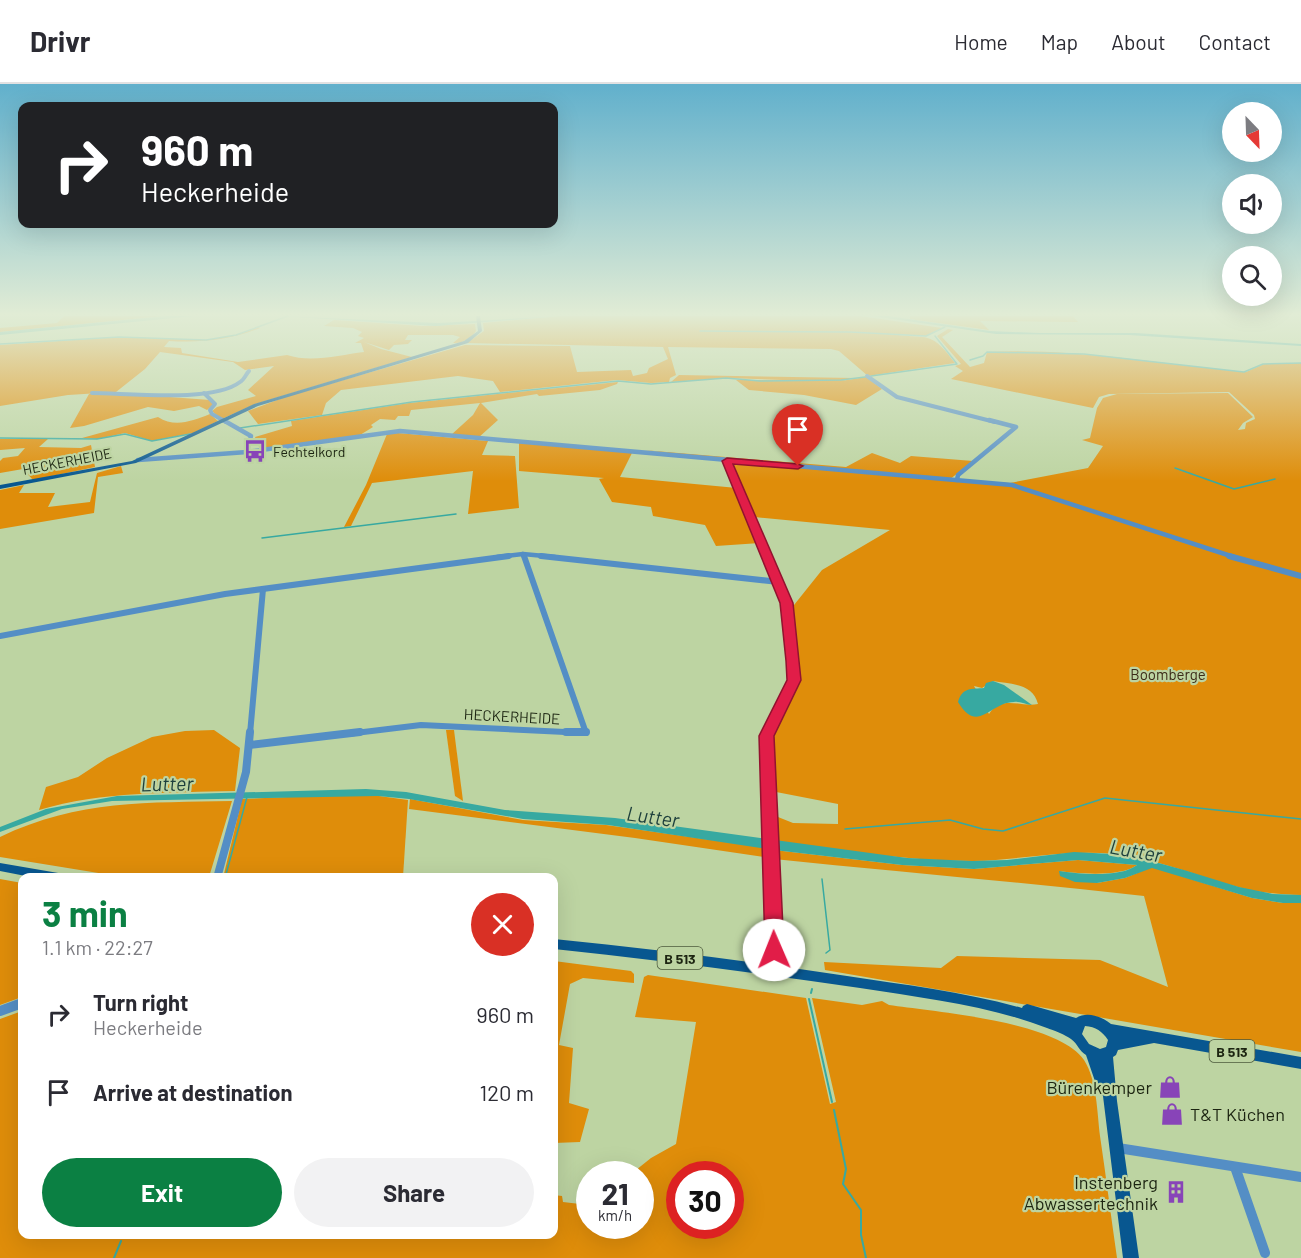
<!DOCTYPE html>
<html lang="en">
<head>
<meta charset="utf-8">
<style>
  :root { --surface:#fff; --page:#f2f2f3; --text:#2b2b33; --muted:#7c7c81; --line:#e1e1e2; --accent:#0b8043 }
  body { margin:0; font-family:Barlow,sans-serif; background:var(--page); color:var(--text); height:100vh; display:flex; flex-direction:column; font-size:22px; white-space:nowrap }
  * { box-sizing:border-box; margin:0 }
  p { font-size:20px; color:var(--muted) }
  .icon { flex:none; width:33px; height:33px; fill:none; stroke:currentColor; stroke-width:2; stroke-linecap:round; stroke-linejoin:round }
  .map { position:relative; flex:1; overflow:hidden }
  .sheet { position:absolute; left:18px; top:789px; width:540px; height:366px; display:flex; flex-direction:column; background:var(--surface); border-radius:12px; box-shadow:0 6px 24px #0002 }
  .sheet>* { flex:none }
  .guide { position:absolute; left:18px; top:18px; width:540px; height:126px; border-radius:12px; box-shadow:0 6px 24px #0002; background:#202124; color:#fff; overflow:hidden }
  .needle { width:39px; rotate:157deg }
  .fabs { position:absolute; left:1222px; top:18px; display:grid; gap:12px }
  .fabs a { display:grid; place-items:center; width:60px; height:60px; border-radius:50%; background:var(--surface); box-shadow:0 6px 24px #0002; font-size:30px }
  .speed { position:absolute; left:576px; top:1077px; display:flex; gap:12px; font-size:30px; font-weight:700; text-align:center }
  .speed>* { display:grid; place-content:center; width:78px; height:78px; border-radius:50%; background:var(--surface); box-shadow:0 6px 24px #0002; line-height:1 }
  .speed small { font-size:15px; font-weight:400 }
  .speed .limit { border:9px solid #d22; background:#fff; color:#111 }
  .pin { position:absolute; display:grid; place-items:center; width:51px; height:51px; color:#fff; margin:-62px -26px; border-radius:50% 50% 50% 0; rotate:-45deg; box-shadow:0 0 6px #0007 }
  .pin .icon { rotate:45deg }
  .me { position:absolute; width:66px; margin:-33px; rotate:359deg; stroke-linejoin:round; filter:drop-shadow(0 0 4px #0008) }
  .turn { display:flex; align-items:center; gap:21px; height:126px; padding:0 24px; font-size:27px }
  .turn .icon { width:78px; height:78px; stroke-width:2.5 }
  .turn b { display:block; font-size:42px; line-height:51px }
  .round { display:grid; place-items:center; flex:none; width:63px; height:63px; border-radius:32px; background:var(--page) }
  .summary { display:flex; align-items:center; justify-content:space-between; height:102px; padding:0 24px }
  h1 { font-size:36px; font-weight:700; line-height:45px; color:var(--accent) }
  .primary-button { display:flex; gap:12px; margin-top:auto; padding:12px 24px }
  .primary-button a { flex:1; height:69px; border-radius:36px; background:var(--accent); color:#fff; font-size:24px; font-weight:700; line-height:69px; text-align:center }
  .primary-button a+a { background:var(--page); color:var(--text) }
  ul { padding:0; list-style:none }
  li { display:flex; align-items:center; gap:18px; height:78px; padding:0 24px }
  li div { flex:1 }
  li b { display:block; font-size:22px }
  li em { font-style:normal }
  header { display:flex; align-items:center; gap:36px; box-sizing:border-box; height:84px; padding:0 30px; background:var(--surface); border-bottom:2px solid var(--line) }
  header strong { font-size:28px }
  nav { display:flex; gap:33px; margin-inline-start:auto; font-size:21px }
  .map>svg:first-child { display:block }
  .green { fill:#df8d0a; fill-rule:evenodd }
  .water { fill:#37a9a1 }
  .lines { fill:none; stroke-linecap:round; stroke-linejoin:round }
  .stream-far1 { stroke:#37a9a1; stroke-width:1.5 }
  .stream { stroke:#37a9a1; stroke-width:2 }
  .minor-far4 { stroke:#548ec5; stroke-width:4 }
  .minor-far3 { stroke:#548ec5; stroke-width:4.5 }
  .minor-far2 { stroke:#548ec5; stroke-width:6 }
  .minor-far1 { stroke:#548ec5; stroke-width:8 }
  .minor { stroke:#548ec5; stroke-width:10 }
  .major { fill:#085790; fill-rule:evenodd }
  .route { fill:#e11d48; stroke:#92132f; stroke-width:1.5 }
  .labels { text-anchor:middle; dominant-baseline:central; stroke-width:4.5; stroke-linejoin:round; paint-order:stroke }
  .far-poi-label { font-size:14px; fill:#1c2411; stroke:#bdd4a2; text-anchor:start }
  .far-street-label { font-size:14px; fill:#1c2411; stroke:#bdd4a2 }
  .shield { fill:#bdd4a2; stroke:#4c593c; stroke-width:1.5 }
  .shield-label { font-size:14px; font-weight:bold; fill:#1c2411 }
  .park-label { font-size:15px; fill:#3c2b18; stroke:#bdd4a2 }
  .street-label { font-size:15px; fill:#1c2411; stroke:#bdd4a2 }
  .near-poi-label { font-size:18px; fill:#1c2411; stroke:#bdd4a2; text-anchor:end }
  .near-water-label { font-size:20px; font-style:italic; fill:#1d3f3c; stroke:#bdd4a2 }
</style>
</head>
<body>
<header>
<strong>Drivr</strong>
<nav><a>Home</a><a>Map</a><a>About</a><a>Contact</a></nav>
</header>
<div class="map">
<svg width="1301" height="1174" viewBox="0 0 1301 1174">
  <rect width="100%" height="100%" fill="#bdd4a2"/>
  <!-- green -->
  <g class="green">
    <path d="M64,232H163L0,248V244L57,239Z"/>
    <path d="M561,232H860L942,244L925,252L891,250C928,256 930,245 955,279L868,292L839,267L831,265L668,263L676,291L670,294L669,298L651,299L617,296L500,308L493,297L458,292L341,306L326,319L322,331L258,340L248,327L288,312L465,261L570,262L577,288L631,286L633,292L647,289L649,284L668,275L663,263L467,259L484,247L483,239Z"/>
    <path d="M910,232H1073L1078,238L980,237L989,246L910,235Z"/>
    <path d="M334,236L423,242L475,240L476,247C471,254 462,260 453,259L460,253L453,251H408L405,256H412L408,260L394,261L389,266L364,258L381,265L412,273L255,320L224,334H220L212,327L217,323L256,312L248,306L274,282L245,286L233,278L160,268L145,285L116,308L68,311L0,322V261L118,253L206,256L237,251L258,243L260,244C231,256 200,259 169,257L164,263L181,264L182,269L238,278L287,271C311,279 340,271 364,268L361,259H355L364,254L358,252L362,248L353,244L324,242Z"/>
    <path d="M948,245L953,246L942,253L970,283L984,279L987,268C1075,264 1159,280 1246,288L1264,280L1301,279V811C1280,810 1258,809 1238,803C1197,792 1157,775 1114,770C1067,765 1021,776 973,777C906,777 840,766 773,758V731L793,739L838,740V720L771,707L768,653L796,597L790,526L822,486L890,446L754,433L729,376L643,366L846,383L872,369L900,379L911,372L973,377L949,396L1010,399L1088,384L1103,362L1082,356L1090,354L1097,324L1103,314L1117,310L1228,309L1253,333L1243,339L1238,346L1245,345L1246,339L1255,335L1254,331L1229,308L1109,310L1099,313L1093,324L951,295L963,287L955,282L961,280L937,252ZM993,597C1010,600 1033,599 1038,620C1022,624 1001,610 989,630L974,602L982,604Z"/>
    <path d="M679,291L855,294L841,297L866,293L882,305L856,321L804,311L749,306L736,296H783L726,294L671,298Z"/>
    <path d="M618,298L617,300L600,306L539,312L537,310L481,319L498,336L478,354L451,351L473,331L480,319L411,326L409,332H398L395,336L380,335L371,341L373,343L360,351L260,365L255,353L292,342L291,337L409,319Z"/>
    <path d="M116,309L210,316L213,321L207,326L199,322L174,327L148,323L84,342L70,344L89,310Z"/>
    <path d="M210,330L218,337L193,349L152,357L125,349L98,355L82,354L158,333C175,344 192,337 210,330Z"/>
    <path d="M398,349L488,357L482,371L515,372L519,424L468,430L473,387L372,399L351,442L344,443L366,401L387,350Z"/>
    <path d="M0,355H48L39,363L81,364L91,361L95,383L33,396L23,385L0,389V377L3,374L18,372L25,364L0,366Z"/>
    <path d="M519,359L632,369L620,393L737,404L760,459L716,462L705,441L653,432L651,423L612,418L599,395L604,394L519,387Z"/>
    <path d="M121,382L123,389L98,393L94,429L0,445V406L24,401L19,409H55L48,423L90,418L97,389Z"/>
    <path d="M214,646L240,664L235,707C169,709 103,707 39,726L46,703L78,693L107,674L152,653L185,647Z"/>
    <path d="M446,646H454L463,717L455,712Z"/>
    <path d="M332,711L379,712L408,716L403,793L223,794L242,715Z"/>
    <path d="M410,715L523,736L606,741L767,764L770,774L635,754L409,725Z"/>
    <path d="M232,717L209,793H123L0,773V753C79,715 148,719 232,717Z"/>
    <path d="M774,766L902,781L974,785L1078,776L1137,781C1121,793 1080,790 1059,787L1097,799L1125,794L1152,783L1252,814L1283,819H1301V968L825,886L824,878L941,884L957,872L1100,876L1168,903L1144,812C1021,798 898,788 774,775Z"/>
    <path d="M0,795L22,799V913L0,921Z"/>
    <path d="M554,877L631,887L634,890V899L583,894L570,900L559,961L573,964L569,1019L589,1025L580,1058L554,1059Z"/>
    <path d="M648,891L806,914L830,1020L836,1018L812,914L862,921L882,917L889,921C936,928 1057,937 1084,976C1097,996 1097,1028 1100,1052C1106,1092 1111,1133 1117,1174H0V935L22,927V1150H554V1111L562,1112L563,1118L580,1120L589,1115L590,1142H640V1090H631L651,1074L676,1060L696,938L635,933L644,893ZM730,1090V1142H680V1090Z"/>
  </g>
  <!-- water -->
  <g class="water">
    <path d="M166,232H194L0,251V248Z"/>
    <path d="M280,232L438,239L561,232L436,242Z"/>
    <path d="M873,232H888L990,247L1039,249H1136L1301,260V262L1129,251L996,250Z"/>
    <path d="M993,597L1004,601L1032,621C1026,621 1020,617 1014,618C990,618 978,651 958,618C962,603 972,605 984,604L986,599Z"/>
    <path d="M366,705L406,708L505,726L615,734L907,774L972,777L1007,776L1074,768L1112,770L1133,772L1184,786L1239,803L1273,810L1301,811V819H1283L1252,814L1152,784L1125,794L1097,799L1075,798L1060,792L1059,787C1078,790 1121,794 1137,781L1078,776L974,785L902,781L774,766L608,741L523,735L409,715L378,712L112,717L62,725L0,748V743L46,725L117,712Z"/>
  </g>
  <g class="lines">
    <!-- stream-far1 -->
    <g class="stream-far1">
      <path d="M700,247L850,248L926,252L945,243"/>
      <path d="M0,260L119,253L206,256L236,251L288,232"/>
      <path d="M970,276L983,272L987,268L1084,270L1244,288L1263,280L1301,279"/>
      <path d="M871,292L957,280L935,252"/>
      <path d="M240,344L412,318L618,297L651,300L726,294L760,297L841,296L865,293"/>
      <path d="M0,354L97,355L125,350L152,357L190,350"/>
      <path d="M1175,384L1234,405L1275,395"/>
      <path d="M262,454L456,430"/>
      <path d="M845,745L950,736L983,745L1003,747L1105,714L1301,735"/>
      <path d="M225,794L247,713"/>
      <path d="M822,795L830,866L826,869"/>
    </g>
    <!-- stream -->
    <g class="stream">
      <path d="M811,909L812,905"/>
      <path d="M809,915L832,1018"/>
      <path d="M834,1026L846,1085L843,1100L861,1126V1151L866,1174"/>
      <path d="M114,1174L121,1157"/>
    </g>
    <!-- minor-far4 -->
    <g class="minor-far4">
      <path d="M867,292L897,313L995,338"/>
      <path d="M92,309C127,309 213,319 240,298C244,296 246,290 249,287"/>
      <path d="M204,309L215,320L210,326L212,330L226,338"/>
    </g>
    <!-- minor-far3 -->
    <g class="minor-far3">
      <path d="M223,336L251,352L247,368"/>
      <path d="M138,376L247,368L400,347L1012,401L1234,473"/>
      <path d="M727,377L768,473"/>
      <path d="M957,396L958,391L1016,343L989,336"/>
      <path d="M523,470L524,473"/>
      <path d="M497,473L523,470L555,473"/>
    </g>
    <!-- minor-far2 -->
    <g class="minor-far2">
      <path d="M541,472L779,498"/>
      <path d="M767,472L787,519L794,596L767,650"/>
      <path d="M1229,472L1301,492"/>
      <path d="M0,552L225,510L509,472"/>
      <path d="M250,650L263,505"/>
      <path d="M347,650L421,641L586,649L524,472"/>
    </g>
    <!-- minor-far1 -->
    <g class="minor-far1">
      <path d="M566,648H586"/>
      <path d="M768,648L766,652L775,878"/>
      <path d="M249,661L360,648"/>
      <path d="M217,794L246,688L250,648"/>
    </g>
    <!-- minor -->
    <g class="minor">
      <path d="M775,877V886"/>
      <path d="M0,927L22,919"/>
      <path d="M1118,1064L1301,1093"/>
      <path d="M1235,1083L1265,1169"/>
    </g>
    <!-- major -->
    <g class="major">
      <path d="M476,232H480L482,247L468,259L258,322L136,379L0,405V401L132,377L254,320L464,257L478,247Z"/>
      <path d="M0,779L64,790L68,791L69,794H36L0,787Z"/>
      <path d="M554,855C652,865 750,877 847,892C906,901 965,908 1022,924L1023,922L1027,920L1076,934C1087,927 1101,932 1111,940L1301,973V985L1154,959L1118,966L1116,971L1113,973L1117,1017L1139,1174H1123L1103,1012L1100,1011L1098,1006L1086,971C1079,967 1078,960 1071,955C1066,951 1053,946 1047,944C987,921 923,914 860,904C758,889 656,876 554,865ZM1085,942C1096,943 1102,947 1108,956L1106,963L1100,965L1089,960L1082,950Z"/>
    </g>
  </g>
  <!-- sky -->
  <linearGradient id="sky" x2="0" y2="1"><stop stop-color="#61b0cc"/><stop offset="0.58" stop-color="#e1ecd5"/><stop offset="1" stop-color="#e1ecd5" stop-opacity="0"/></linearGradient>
  <rect width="1301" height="397" fill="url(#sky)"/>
  <!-- route -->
  <path class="route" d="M727,374L798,380L803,382L798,385L733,380L793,519L799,577L801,596L774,652L784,866L781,872L774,874L768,872L765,866L759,652L787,596L786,577L780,519L722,377Z"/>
  <!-- icons -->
  <defs>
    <g id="bus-bare" transform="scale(1.8)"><path d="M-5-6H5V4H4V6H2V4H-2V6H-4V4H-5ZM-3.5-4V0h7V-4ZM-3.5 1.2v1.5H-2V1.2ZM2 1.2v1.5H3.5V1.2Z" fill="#8844b8" stroke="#bdd4a2" stroke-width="2.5" paint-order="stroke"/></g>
    <g id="shop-bare" transform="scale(1.8)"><path d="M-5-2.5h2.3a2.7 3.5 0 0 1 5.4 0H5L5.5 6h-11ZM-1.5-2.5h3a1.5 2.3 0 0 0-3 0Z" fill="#8844b8" stroke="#bdd4a2" stroke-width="2.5" paint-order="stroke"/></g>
    <g id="building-bare" transform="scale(1.8)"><path d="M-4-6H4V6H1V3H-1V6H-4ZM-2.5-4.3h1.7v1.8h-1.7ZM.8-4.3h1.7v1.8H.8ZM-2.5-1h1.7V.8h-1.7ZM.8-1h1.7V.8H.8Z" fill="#8844b8" stroke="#bdd4a2" stroke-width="2.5" paint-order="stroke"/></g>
  </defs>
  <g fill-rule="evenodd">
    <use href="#bus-bare" x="255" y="367"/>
    <use href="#shop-bare" x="1170" y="1003"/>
    <use href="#shop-bare" x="1172" y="1030"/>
    <use href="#building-bare" x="1176" y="1108"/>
  </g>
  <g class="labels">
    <!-- far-poi labels -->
    <g class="far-poi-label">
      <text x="273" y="367">Fechtelkord</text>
    </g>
    <!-- far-street labels -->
    <g class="far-street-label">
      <text transform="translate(67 377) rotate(-11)">HECKERHEIDE</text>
    </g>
    <!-- shield labels -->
    <g class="shield">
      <rect x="657.5" y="863" width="45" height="22" rx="4.5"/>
      <rect x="1209.5" y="956" width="45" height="22" rx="4.5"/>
    </g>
    <g class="shield-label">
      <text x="680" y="874">B 513</text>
      <text x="1232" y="967">B 513</text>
    </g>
    <!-- park labels -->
    <g class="park-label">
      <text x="1168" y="590">Boomberge</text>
    </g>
    <!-- street labels -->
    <g class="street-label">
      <text transform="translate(512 632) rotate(3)">HECKERHEIDE</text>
    </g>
    <!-- near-poi labels -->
    <g class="near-poi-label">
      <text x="1152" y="1003">Bürenkemper</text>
      <text x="1190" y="1030" text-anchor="start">T&amp;T Küchen</text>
      <text x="1158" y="1098">Instenberg<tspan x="1158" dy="21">Abwassertechnik</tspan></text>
    </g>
    <!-- near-water labels -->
    <g class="near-water-label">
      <text transform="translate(167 699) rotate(-1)">Lutter</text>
      <text transform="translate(653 732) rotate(8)">Lutter</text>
      <text transform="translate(1136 766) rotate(10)">Lutter</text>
    </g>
  </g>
</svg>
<div class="fabs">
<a><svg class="needle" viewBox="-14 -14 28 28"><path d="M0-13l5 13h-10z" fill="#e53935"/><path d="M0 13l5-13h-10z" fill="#7c7c81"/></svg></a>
<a><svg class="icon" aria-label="sound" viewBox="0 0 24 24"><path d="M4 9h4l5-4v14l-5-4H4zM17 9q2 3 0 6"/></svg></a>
<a><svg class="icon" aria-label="search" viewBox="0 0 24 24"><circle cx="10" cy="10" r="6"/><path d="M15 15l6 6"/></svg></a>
</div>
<div class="speed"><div>21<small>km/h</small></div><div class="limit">30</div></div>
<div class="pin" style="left:798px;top:382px;background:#d93025"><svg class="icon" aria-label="arrive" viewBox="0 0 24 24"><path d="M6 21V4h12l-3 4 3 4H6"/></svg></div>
<svg class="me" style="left:774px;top:866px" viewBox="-20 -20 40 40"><circle r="19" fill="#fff"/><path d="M0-13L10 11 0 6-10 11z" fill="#e11d48"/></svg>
<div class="guide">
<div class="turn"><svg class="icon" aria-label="right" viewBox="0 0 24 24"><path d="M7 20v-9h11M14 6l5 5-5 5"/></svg><div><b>960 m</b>Heckerheide</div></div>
</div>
<section class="sheet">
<div class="summary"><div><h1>3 min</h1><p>1.1 km · 22:27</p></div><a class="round" style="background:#d93025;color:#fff"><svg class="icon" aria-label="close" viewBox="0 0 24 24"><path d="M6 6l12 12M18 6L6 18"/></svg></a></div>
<ul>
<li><svg class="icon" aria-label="right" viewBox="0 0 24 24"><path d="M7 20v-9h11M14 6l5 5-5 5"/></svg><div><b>Turn right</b><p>Heckerheide</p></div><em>960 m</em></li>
<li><svg class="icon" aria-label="arrive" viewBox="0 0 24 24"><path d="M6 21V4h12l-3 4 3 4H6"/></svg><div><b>Arrive at destination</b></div><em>120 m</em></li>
</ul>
<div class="primary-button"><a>Exit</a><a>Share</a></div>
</section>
</div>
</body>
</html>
